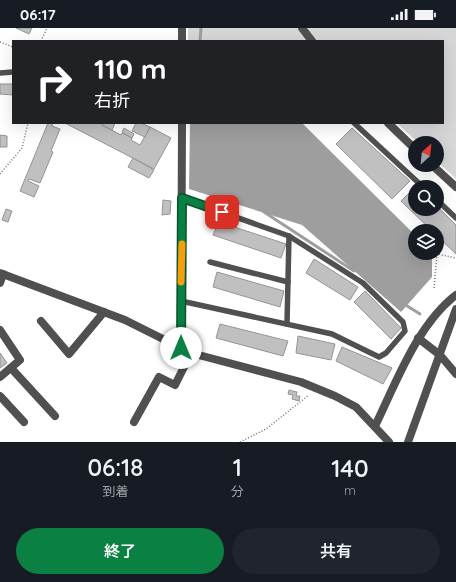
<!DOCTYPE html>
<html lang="ja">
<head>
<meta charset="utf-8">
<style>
  :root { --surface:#171b24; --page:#20242c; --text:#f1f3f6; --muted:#9ea1a6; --accent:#0b8043 }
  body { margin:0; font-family:Quicksand,"Noto Sans JP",sans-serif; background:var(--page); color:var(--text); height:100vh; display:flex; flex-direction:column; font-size:15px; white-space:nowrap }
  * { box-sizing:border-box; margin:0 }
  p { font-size:13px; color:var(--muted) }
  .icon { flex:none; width:22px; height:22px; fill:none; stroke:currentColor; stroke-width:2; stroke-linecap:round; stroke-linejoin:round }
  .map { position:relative; height:414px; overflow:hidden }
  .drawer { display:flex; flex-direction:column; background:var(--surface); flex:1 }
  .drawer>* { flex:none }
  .banner { position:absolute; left:12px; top:12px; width:432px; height:84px; border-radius:0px; box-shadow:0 4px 16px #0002; background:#202124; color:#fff; overflow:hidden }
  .needle { width:26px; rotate:27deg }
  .fabs { position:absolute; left:408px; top:108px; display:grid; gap:8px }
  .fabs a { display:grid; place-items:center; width:36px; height:36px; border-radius:50%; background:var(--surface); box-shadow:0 4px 16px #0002; font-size:20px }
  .pin { position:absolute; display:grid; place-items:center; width:34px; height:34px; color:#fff; margin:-17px; border-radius:8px; box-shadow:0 2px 6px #0006 }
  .me { position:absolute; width:44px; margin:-22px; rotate:0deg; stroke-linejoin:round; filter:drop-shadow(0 0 3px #0008) }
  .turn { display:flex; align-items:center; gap:14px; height:84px; padding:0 16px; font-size:18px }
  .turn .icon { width:52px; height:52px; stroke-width:2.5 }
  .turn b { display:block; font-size:28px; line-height:34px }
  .eta { display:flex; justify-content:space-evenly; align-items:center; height:68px; text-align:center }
  .eta b { font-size:24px; font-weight:600; line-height:28px }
  .cta { display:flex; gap:8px; margin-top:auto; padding:8px 16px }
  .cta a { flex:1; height:46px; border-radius:24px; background:var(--accent); color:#fff; font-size:16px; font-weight:600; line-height:46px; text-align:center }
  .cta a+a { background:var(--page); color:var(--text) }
  .status { display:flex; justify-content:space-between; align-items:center; height:28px; padding:0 20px; background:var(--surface); direction:ltr }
  .status svg { height:11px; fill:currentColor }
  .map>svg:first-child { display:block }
  .green { fill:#d7d7d7 }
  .water { fill:#9e9e9e }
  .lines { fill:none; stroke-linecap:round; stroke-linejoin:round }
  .stream { stroke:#9e9e9e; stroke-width:3 }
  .building { fill:#c0c0c0; stroke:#949494 }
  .path { stroke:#727272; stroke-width:1.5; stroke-dasharray:1 2; stroke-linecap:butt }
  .service { stroke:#505050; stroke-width:5.5 }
  .minor { stroke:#505050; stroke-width:8 }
  .tertiary { stroke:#505050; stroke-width:8 }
  .route-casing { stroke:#07532c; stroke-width:10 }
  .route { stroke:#0b8043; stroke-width:7 }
  .slow { stroke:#f59e0b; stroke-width:7 }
</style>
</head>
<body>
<div class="status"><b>06:17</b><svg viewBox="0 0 49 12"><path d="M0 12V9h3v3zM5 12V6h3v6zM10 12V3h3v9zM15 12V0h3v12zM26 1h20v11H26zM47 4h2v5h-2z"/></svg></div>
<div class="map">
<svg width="456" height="414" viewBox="0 0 456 414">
  <rect width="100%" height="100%" fill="#fff"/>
  <!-- green -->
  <g class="green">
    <path d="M188,0H297L308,13H188Z"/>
    <path d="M307,0H456V151L437,133V115H418L397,95H443V13H317Z"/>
  </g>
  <!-- water -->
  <path class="water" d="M190,95L303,96L415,207V225H432V249L401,284L302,197L189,161Z"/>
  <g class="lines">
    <!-- stream -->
    <g class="stream">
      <path d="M200,13L201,0"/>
      <path d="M264,184L354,243"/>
      <path d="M404,276L420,286"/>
    </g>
  </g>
  <!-- building -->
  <g class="building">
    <path d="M16,0H32L29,6Z"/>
    <path d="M0,56H13V67L0,66Z"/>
    <path d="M48,95H53L52,98L60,101L51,123L53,124L40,155L29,151L28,153L39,158L34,169L20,163Z"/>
    <path d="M65,95H103L102,97L121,107L122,105L132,110L131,112L140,117L150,99L171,110L154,141Z"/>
    <path d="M103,95H115L112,102L102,97Z"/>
    <path d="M136,95H141L150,99L145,109L132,103Z"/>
    <path d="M124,100L134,106L132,110L122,104Z"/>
    <path d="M352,100L410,153L392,171L336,116Z"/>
    <path d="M0,107L7,108V119H0Z"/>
    <path d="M133,130L154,142L149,150L128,139Z"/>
    <path d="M415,159V181H437V178L456,197V226L437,208V203H432L401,173Z"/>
    <path d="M163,172L171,173L170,186L162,187Z"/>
    <path d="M6,181L12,183L8,194L2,192Z"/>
    <path d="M219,194L286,216L281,230L213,207Z"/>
    <path d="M314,231L358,259L350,272L306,245Z"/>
    <path d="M217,244L284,263L280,279L213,259Z"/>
    <path d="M365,263L401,300L391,311L354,274Z"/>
    <path d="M220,296L288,313L283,328L216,310Z"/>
    <path d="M298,308L335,316L331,332L296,325Z"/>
    <path d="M342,319L392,340L383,356L336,333Z"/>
    <path d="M0,325L7,335L0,340Z"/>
    <path d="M289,362L297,364L296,368H300L299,373L292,371L293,367L288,366Z"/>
  </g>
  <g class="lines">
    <!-- path -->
    <g class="path">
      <path d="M41,13L47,0"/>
      <path d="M0,14L13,19"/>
      <path d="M0,146L22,120L28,95"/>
      <path d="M434,260L437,226L456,230"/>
      <path d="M240,414L266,401L309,367"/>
    </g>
    <!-- service -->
    <g class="service">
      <path d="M0,45L13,44"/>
      <path d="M354,95L423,159"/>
      <path d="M437,172L456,190"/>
      <path d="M210,234L288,254"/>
      <path d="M181,273L332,306L379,329L386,325L405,303L403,294L363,255L289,208L182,170"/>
      <path d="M287,296L289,208"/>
    </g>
    <!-- minor -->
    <g class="minor">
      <path d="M302,0L312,13"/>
      <path d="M182,13V0"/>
      <path d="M388,95L415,121"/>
      <path d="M432,137L456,159"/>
      <path d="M0,255L3,246"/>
      <path d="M41,293L69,326L104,284"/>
      <path d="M0,302L20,332L0,349"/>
      <path d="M418,310L440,327L456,346"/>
      <path d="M181,320L182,95"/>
      <path d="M11,340L55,388"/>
      <path d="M0,368L24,394"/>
      <path d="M134,394L159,349L175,357L191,325"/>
      <path d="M375,398C396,355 417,297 456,267"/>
    </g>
    <!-- tertiary -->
    <g class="tertiary">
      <path d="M0,245L125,292L191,325L301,354L335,368L356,379L389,414"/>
      <path d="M408,414L456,281"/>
    </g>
  </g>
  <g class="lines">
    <!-- route casing -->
    <g class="route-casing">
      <path id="route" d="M181,320L182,170L222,184"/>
    </g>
    <!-- route -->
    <use href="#route" class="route"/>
    <!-- slow -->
    <path class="slow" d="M181,254L182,216"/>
  </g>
</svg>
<div class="fabs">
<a><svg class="needle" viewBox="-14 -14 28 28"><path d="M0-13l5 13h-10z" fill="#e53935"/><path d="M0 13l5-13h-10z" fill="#9ea1a6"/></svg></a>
<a><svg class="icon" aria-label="search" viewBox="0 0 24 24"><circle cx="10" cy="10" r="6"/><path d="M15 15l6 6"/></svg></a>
<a><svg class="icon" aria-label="layers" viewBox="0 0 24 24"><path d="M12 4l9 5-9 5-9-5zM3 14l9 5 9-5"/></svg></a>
</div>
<div class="pin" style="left:222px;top:184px;background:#d93025"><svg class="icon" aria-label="arrive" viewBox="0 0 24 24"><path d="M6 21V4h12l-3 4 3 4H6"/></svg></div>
<svg class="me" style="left:181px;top:320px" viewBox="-20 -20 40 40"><circle r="19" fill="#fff"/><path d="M0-13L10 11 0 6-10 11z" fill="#0b8043"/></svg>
<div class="banner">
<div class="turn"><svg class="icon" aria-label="right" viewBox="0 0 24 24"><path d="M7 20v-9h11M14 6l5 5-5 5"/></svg><div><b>110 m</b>右折</div></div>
</div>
</div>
<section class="drawer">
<div class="eta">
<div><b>06:18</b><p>到着</p></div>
<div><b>1</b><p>分</p></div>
<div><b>140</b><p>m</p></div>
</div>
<div class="cta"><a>終了</a><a>共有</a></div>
</section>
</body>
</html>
